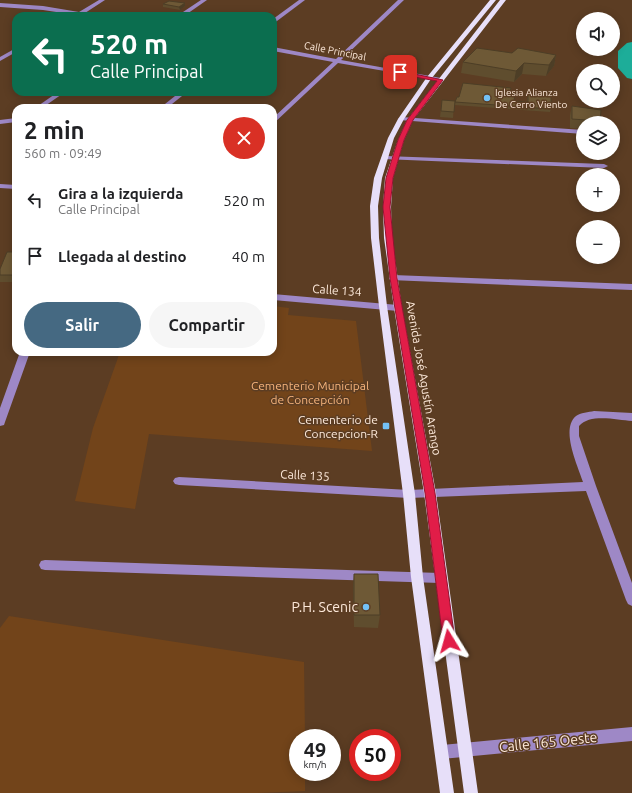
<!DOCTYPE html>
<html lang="es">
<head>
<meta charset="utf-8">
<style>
  :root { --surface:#fff; --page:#f6f6f6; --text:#202124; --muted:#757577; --accent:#456982 }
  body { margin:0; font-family:Ubuntu,sans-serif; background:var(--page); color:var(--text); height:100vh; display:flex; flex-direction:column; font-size:15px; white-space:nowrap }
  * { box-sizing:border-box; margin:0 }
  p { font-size:13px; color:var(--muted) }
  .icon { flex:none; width:22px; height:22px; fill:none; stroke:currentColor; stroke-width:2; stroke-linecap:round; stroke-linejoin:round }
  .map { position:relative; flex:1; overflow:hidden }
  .panel { position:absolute; left:12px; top:104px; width:265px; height:252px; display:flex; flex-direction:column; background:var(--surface); border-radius:12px; box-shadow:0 2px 10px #0003 }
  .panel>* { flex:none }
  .hud { position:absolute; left:12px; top:12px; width:265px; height:84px; border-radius:12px; box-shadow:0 2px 10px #0003; background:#0b6e4f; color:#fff; overflow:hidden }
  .buttons { position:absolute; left:576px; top:12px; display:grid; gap:8px }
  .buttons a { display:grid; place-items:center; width:44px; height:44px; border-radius:50%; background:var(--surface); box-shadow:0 2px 10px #0003; font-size:20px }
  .speed { position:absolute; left:289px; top:729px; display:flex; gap:8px; font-size:20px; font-weight:700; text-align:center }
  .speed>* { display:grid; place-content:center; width:52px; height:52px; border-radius:50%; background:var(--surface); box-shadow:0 2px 10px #0003; line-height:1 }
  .speed small { font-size:10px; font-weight:400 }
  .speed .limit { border:6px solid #d22; background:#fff; color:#111 }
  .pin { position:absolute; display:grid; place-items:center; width:34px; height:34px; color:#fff; margin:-17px; border-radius:8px; box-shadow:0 2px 6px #0006 }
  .me { position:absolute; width:44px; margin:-22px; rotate:352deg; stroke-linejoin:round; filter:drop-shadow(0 0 3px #0008) }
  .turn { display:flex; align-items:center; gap:14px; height:84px; padding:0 12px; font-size:18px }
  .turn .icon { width:52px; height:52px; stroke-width:2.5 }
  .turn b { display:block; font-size:28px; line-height:34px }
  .round { display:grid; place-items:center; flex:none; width:42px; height:42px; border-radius:21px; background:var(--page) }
  .overview { display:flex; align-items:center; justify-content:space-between; height:68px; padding:0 12px }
  h1 { font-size:24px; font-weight:700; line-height:30px }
  .action { display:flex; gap:8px; margin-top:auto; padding:8px 12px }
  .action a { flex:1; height:46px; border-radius:24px; background:var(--accent); color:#fff; font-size:16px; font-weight:700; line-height:46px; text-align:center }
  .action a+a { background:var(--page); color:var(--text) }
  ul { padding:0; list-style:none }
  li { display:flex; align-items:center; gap:12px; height:56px; padding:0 12px }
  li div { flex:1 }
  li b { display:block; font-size:15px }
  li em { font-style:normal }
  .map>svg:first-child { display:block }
  .green { fill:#72441a }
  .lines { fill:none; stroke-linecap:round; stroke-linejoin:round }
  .river { fill:#1dad99; fill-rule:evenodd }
  .minor { fill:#9e88c6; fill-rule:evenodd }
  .major { fill:#e7dff9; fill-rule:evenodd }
  .wall { fill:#5f4d2e }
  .shaded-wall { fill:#4d3e26 }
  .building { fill:#6e5936; stroke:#4d3e26 }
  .route { fill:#e11d48; stroke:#92132f }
  .poi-dot { fill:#73c1f6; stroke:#5c3d23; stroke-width:1.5 }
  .labels { text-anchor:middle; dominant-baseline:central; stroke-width:3; stroke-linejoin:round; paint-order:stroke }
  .far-street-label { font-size:10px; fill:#fde9da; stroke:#5c3d23 }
  .far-poi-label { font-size:10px; fill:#fde9da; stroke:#5c3d23; text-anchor:start }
  .street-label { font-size:12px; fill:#fde9da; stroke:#5c3d23 }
  .park-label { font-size:12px; fill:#f6b37b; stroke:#5c3d23 }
  .poi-label { font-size:12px; fill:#fde9da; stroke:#5c3d23; text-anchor:end }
  .near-poi-label { font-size:14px; fill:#fde9da; stroke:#5c3d23; text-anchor:end }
  .near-street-label { font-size:14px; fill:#fde9da; stroke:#5c3d23 }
</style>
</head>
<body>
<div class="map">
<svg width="632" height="793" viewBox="0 0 632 793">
  <rect width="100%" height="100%" fill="#5c3d23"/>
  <!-- green -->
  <g class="green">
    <path d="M273,306L289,308L288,315L356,321L372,451L149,434L135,509L75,501L93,428L120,352H273Z"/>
    <path d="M9,616L304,662L305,738H298V772H305V791L258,793H0V628Z"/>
  </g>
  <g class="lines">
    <!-- river -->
    <path class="river" d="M632,42V79L627,78L618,68V51L627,43Z"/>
    <!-- minor -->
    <g class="minor">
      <path d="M99,0H105L85,13L97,16H76V15L43,10L0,7V3L43,6L79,12Z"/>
      <path d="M201,0H207L184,16H177Z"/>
      <path d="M299,0H305L273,24V19Z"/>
      <path d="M398,0H404L341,60L441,78L444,80L443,81L338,63L273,124V118L333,62L273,51V47L336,59Z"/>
      <path d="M16,48V52L0,61V57Z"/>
      <path d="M58,92H65L42,108H35Z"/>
      <path d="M180,92H187L167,108H160Z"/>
      <path d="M401,117L583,130V134L399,120L398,119Z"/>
      <path d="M16,118V122L0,124V120Z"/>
      <path d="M385,156L604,164L608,166L604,168L383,159L381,158Z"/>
      <path d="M0,184L16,185V189L0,188Z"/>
      <path d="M393,275L632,284V290L390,280L389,278Z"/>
      <path d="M273,294L398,305L402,308L398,311L273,300Z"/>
      <path d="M20,352H30L5,422L4,425L0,426V408Z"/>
      <path d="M594,411L632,413V421C617,420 590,413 579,426V436L596,486L632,583V606L628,604L626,600L586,491L409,498L179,485L175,484L173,481L175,478L179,477L409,490L583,482C578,466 560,429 576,416C580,413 589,412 594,411Z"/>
      <path d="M45,560L440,573L444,574L446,578L444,582L440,583L45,570L41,569L39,565L41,561Z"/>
      <path d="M632,727V741L442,759L437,757L435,752L437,747L442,745Z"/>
    </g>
    <!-- major -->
    <g class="major">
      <path d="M490,0H496L431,79L404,119L394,138L382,178L378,206L379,238L387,306L415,494L423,577L454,793H440L411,577L403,494L379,306L371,238L370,206L374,178L388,138L398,119L427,77Z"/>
      <path d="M500,0H506L413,120L404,140L393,178L391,207L392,238L402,308L436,493L478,793H464L424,493L394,308L384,238L383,207L385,178L398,140L407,120Z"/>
    </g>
  </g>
  <!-- wall -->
  <g class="wall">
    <path d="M185,3V6L180,10L163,7V4Z"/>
    <path d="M512,53L556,55L554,66L546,76L522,74L514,82L461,73L463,62Z"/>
    <path d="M528,91L551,109L550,112L454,105L453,118L440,117L442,100L455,101L510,92L514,101L527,102Z"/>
    <path d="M572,106L600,121V123H583V129L570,128V115Z"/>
    <path d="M16,252V282H0V269Z"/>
    <path d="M354,574L380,615L378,628L354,627L353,586Z"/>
  </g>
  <!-- shaded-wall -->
  <g class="shaded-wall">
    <path d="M185,3V6L180,10L179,7Z"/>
    <path d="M556,55L554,66L546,76L549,65Z"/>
    <path d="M524,63L522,74L514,82L516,71Z"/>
    <path d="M275,331V335L273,338V334Z"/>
  </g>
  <!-- building -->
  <g class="building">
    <path d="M169,1L185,3L179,7L163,4Z"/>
    <path d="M477,48L512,53L518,48L556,55L549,65L524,63L516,71L463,62Z"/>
    <path d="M463,83L511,88L510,92L515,93L514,101L528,102V91L551,93V109L455,102L457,97H459Z"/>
    <path d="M442,100L455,101L454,112L441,111Z"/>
    <path d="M572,106L601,110L600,121L572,119Z"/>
    <path d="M7,252H16V275H0V269Z"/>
    <path d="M354,574H378L380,615H354Z"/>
  </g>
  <!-- route -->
  <path class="route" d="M400,71L443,80L413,120L404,140L393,178L390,207L397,278L435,493L455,641L453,645L449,646L445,645L443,641L425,493L390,278L383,207L386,178L398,140L407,120L437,81L398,74L397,72Z"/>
  <!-- markers -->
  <g class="poi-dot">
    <circle cx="487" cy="98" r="4"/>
    <rect x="382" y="422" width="8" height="8" rx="2"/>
    <circle cx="366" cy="607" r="4"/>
  </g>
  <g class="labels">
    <!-- far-street labels -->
    <g class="far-street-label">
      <text transform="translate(335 51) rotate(11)">Calle Principal</text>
    </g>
    <!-- far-poi labels -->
    <g class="far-poi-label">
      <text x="495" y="92">Iglesia Alianza<tspan x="495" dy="12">De Cerro Viento</tspan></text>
    </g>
    <!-- street labels -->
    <g class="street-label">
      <text transform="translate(337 290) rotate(4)">Calle 134</text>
      <text transform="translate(424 378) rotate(80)">Avenida José Agustín Arango</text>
      <text transform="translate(305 475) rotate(3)">Calle 135</text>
    </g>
    <!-- park labels -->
    <g class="park-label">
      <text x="310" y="385">Cementerio Municipal<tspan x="310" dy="14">de Concepción</tspan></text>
    </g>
    <!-- poi labels -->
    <g class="poi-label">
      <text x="378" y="419">Cementerio de<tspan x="378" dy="14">Concepcion-R</tspan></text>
    </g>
    <!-- near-poi labels -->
    <g class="near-poi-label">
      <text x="358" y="607">P.H. Scenic</text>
    </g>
    <!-- near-street labels -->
    <g class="near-street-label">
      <text transform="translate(548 742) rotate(-6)">Calle 165 Oeste</text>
    </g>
  </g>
</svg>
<div class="buttons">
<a><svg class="icon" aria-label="sound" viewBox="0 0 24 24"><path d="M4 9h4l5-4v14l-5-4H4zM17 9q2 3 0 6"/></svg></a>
<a><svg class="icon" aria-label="search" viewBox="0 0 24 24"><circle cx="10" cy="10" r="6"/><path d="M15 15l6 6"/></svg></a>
<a><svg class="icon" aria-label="layers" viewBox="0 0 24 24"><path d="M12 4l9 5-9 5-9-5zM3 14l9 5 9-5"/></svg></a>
<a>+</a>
<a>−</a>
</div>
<div class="speed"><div>49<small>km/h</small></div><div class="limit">50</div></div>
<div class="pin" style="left:400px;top:72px;background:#d93025"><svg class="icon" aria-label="arrive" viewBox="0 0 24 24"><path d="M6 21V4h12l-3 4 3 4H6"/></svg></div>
<svg class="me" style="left:449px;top:641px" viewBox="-20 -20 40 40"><path d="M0-17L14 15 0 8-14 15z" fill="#e11d48" stroke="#fff" stroke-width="4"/></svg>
<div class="hud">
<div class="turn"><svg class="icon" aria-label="left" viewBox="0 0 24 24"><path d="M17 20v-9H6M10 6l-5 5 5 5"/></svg><div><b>520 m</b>Calle Principal</div></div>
</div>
<section class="panel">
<div class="overview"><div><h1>2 min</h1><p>560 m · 09:49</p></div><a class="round" style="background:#d93025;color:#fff"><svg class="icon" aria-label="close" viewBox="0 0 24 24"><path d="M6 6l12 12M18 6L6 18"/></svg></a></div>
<ul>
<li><svg class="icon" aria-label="left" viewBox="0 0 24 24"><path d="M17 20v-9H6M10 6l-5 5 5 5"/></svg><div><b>Gira a la izquierda</b><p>Calle Principal</p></div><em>520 m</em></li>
<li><svg class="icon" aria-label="arrive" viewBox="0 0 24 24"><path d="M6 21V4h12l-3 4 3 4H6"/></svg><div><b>Llegada al destino</b></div><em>40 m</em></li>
</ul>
<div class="action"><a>Salir</a><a>Compartir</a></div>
</section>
</div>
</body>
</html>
